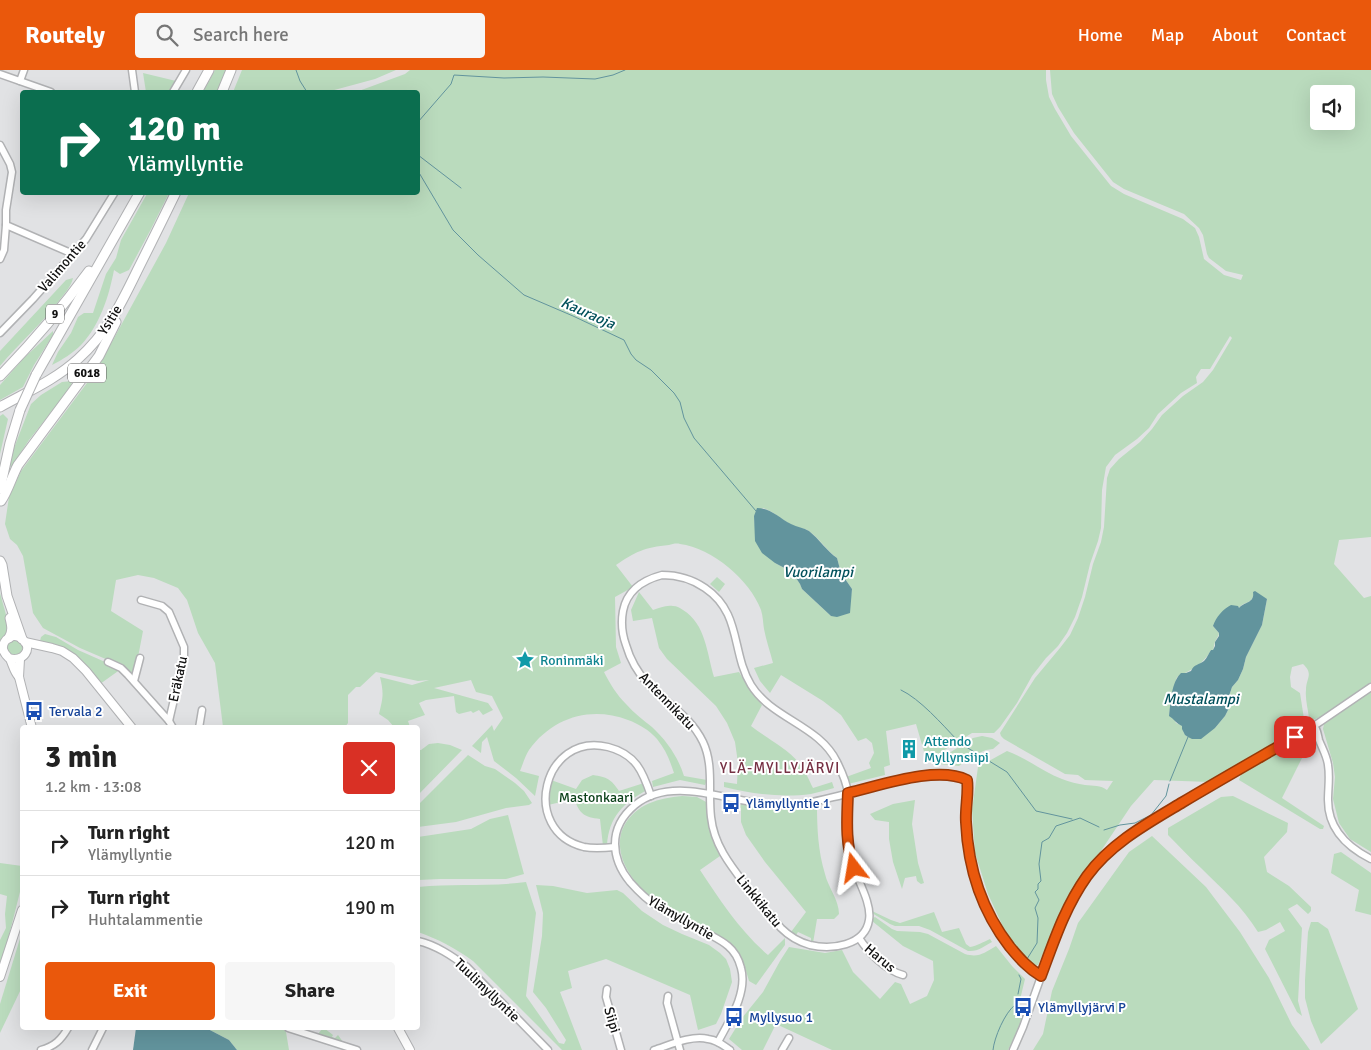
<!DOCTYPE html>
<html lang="en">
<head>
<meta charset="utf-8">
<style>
  :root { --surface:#fff; --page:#f6f6f6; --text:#222; --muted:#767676; --line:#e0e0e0; --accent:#ea580c }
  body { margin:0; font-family:Signika,sans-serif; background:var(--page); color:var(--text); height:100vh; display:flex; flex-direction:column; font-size:19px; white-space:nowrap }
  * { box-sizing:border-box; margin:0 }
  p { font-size:16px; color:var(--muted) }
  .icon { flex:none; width:28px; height:28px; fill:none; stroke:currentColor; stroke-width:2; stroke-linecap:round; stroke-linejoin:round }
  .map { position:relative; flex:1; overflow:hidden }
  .side { position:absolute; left:20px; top:655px; width:400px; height:305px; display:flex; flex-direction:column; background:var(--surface); border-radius:5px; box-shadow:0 5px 20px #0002 }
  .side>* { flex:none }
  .guide { position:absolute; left:20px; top:20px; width:400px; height:105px; border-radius:5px; box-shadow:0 5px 20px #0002; background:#0b6e4f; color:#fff; overflow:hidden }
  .buttons { position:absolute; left:1310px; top:15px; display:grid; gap:10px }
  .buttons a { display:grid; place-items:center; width:45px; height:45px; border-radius:5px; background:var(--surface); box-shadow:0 5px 20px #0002; font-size:25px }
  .pin { position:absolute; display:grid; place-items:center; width:42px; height:42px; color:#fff; margin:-21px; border-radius:10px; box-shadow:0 2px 8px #0006 }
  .me { position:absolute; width:55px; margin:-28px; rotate:346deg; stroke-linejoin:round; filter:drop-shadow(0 0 4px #0008) }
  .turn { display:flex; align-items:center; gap:18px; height:105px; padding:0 25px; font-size:22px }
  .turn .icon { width:65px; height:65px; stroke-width:2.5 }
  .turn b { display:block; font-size:35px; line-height:42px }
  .round { display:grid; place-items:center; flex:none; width:52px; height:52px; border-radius:5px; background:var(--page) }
  .headline { display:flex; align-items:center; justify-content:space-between; height:85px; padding:0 25px }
  h1 { font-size:30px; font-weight:700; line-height:38px }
  .primary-button { display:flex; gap:10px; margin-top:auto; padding:10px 25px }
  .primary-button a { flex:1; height:58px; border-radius:5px; background:var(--accent); color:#fff; font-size:20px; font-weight:700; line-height:58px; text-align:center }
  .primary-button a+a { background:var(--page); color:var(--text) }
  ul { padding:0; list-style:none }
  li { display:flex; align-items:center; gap:15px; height:65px; padding:0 25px; border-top:1px solid var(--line) }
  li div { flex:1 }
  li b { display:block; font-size:19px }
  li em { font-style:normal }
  header { display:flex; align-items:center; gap:30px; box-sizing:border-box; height:70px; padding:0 25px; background:var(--accent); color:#fff }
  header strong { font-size:24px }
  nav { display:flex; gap:28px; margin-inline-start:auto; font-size:18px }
  .search { width:350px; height:45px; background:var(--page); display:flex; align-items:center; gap:12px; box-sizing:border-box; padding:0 18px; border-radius:5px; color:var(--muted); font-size:19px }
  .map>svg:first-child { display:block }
  .green { fill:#badbbd; fill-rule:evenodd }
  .water { fill:#62949d }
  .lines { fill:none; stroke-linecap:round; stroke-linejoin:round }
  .stream { stroke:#62949d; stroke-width:1 }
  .minor-casing { stroke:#b1b2b4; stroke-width:9 }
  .major-casing { stroke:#b1b2b4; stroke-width:10 }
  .highway-casing { stroke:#b1b2b4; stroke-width:11 }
  .minor { stroke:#fff; stroke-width:6 }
  .major { stroke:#fff; stroke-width:8 }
  .highway { stroke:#fff; stroke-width:9 }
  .highway-bridge-casing { stroke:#b1b2b4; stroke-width:11; stroke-linecap:butt }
  .highway-bridge { stroke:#fff; stroke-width:9 }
  .route-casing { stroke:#983908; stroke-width:12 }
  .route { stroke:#ea580c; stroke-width:9 }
  .labels { text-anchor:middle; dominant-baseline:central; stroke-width:4; stroke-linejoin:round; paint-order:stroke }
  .shield { fill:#fff; stroke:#595959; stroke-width:1 }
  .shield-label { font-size:12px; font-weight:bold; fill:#121212 }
  .street-label { font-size:14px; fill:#121212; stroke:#fff }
  .culture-label { font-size:14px; fill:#0d838f; stroke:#fff; text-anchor:start }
  .transit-label { font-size:14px; fill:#164399; stroke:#fff; text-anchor:start }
  .park-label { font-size:14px; fill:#0c411a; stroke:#fff }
  .water-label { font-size:15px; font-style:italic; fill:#01505b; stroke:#fff }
  .neighbourhood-label { font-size:15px; letter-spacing:1px; fill:#773144; stroke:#fff }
</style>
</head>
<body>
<header>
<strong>Routely</strong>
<div class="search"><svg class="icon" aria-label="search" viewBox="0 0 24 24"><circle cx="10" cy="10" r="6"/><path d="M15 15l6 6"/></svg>Search here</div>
<nav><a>Home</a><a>Map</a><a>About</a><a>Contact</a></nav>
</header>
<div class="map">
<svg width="1371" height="980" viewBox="0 0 1371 980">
  <rect width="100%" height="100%" fill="#e1e2e4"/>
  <!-- green -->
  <g class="green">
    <path d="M215,0H227L217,22H203Z"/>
    <path d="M242,0H396L375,9L327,22H233Z"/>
    <path d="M410,0H1046V10L1049,27L1055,39L1071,66L1111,116L1124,124L1183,149L1195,158L1199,167L1204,189L1224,205L1241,210L1243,205L1226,201L1209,188L1207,184L1203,165L1199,158L1184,144L1124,119L1113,112L1074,63L1058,37L1052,24L1050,0H1371V467L1339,470L1334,494L1364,528L1371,526V613L1322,646L1313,650L1309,648C1308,639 1305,629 1306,620C1306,608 1314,604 1303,594L1292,597L1290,607L1291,617L1300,623L1304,649L1303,658L1210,712L1154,710L1131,736L1066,833L1038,895H1031L1021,887L1005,861L988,824L975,783L972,740L978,697L1007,681C1027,688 1043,702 1062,709C1069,712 1078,714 1085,715C1093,716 1101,715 1107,720L1113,711L1085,710L1078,705L1065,704L1004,669L1001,666L1000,663L1035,608L1060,578L1070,565L1078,548L1085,527L1093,494L1101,472L1104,457L1107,408L1110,399L1119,389L1140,372L1152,359L1162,345L1183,326L1203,312L1213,300L1232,268L1230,266L1210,299H1201L1196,307L1197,313L1181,323L1158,344L1149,358L1137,369L1115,385L1106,397L1102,420L1101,458L1098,471L1090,494L1082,527L1075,547L1067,563L1058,576L1046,588L1032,606L1017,633L1000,657L994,663H972L933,687L927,692L916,654L886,661L890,695L884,697L885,705L848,714L846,707L871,698L869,693L874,683L872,673L866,668L858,671L841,645L823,631L781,605L770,623L760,611L754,598L773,593C770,581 766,570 764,559C763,553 763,546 761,540C750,510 712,478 680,474C677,473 672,474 669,475C645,477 635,482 616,495L633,517L615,527L616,577L621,593L604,602C610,614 617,625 626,634C634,643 643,650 652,657C667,671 678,687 684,706L707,710L705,715L680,710L653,717L652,711L674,703C670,691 666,680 657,669C649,660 639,654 628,650C591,636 553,647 529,680C525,686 523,694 520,701L539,706L535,726L516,708L494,691L487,667L482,672L481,683L472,676L492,655L494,661L503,648L492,626L476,622L471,610L434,618L488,633L493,640L483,645L479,640L473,643L471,641L459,644L456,642L454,626L426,630L419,633L425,645L408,651L410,657H394L388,650L379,644C383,628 384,623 380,607L412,615L429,610L418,611L376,602L360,617H356L348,625V653L345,657H223L215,593L198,563L187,530L178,518L154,508L138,505L116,510L111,541L143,561L135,603L131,605L122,596L80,578L43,558L33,543L23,486L17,475L10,469L5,454L9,427L21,401L96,301L166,173L189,123L418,122V22H356L405,4ZM1319,24H1346V51H1319ZM763,438C775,442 783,451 794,456C798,458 805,458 809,461C819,468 827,481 837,488L841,503L852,519L850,532L846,544L831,546L802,519L800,514L792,502L775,493L755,456L754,446ZM1254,524L1267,529L1262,555L1246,587L1243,599L1238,610L1232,617L1229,626L1230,636L1225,646L1215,658L1188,667C1184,664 1182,661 1183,656L1176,653L1174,649L1169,645L1173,621L1177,607C1190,601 1205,593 1211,580H1213C1214,577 1214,575 1215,572C1216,569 1219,566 1219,563L1213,556L1238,537L1239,538C1244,531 1251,535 1254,524Z"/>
    <path d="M143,3L176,11L169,22H146Z"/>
    <path d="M148,122L169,123L151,159L129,200L120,204L114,200C109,226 100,255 81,275C73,283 62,290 52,295L58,282L71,263L78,247L84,243H93L106,204L116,188L121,170Z"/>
    <path d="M73,208C71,216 66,222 61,228C43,253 19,273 0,296V281L66,210Z"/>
    <path d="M53,261V265L34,295L23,317L0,330V315L24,288Z"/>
    <path d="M72,311L71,317L29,370L12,396L10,397L14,378L31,334L41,325L62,312Z"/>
    <path d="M3,344L8,349L0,384V346Z"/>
    <path d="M717,507L725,514L719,522L710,514Z"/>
    <path d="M639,522L653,540C660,538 665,535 673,536C677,536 680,538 683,540C706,554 707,584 714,607L739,602L748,617L762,635L751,656C766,668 787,678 799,693C805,700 809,710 813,718L832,712L834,718C827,720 819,722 811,724C782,728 752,724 724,717V712L737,714L738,693L735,672L727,653L716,636L667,589L659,578L652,548L633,551L631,540Z"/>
    <path d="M0,523L10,559C9,564 5,568 0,570Z"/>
    <path d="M45,564L56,567L78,580L121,599L100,614C90,601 79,584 62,578C56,575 49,574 42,573L40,571L41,567Z"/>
    <circle cx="15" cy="578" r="8"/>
    <path d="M1371,621V782L1350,769L1339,753L1333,729L1335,707L1333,693L1323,659L1324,654Z"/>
    <path d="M982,666L992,668L1000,673L993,679L986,680L972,686L959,696L939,694L946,685L973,668Z"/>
    <path d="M1298,672L1307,676V678L1282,728L1324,756L1323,759H1320L1239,710L1241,704Z"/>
    <path d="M438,673L450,675L462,680L418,725V680H421L429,674Z"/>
    <path d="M468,685L485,696L495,699L515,713L524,721L532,733L529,735L506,738L456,752L418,757V735Z"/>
    <path d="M593,705C607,707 611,709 619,721L644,713L647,720C623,733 609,747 607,775L603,776L600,749C584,747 580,744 574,729L548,735L551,710L576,719L582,710Z"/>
    <path d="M682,726L697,727L708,733C708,752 711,769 720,786L700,800C720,830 740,861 768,885L785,868V875L756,915L749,911C745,897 742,885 731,874C724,867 713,863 705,858C672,840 640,829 624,793C619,781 618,767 624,756C636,734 659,728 682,726Z"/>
    <path d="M1233,726L1288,753L1287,762L1264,787L1267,802L1289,816L1311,837V841L1308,844L1297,834L1288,839L1302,858L1298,931L1302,946L1297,942L1265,879L1269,870L1285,861L1280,852L1266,860L1258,862C1242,836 1222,819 1201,798C1189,787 1179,776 1168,765V758L1221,727Z"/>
    <path d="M915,730L912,754L918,793L924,813L921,814L917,811L916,806L905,808L902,819L893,792L889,769V752L875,750L870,744L893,734Z"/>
    <path d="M733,733L776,738H795L817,734C817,758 818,781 825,804C828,817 839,830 839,844L834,849H817L813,873H811V868L798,862L796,865L791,862L806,842L765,792L746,765L741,752V738L733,736Z"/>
    <path d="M508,745L524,804L506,809H440L418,810V767L471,759L490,749Z"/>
    <path d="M1152,766L1206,817L1240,862L1269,908L1292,955L1310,980H1033L1043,964L1052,921L1069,879L1078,853L1129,782Z"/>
    <path d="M1341,782L1371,803V845L1355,841L1359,820L1331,803L1334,784Z"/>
    <path d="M0,793L22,796V814L4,885L0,893V870L6,858L5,844L7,826L0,824Z"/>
    <path d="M526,812L536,843L526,926L559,973L564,974L566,970L546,938L533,922L542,866L543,843L536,815L553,816L587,823L617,820L623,823L642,841L663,855L682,864L709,875L720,883L726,889L730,899L732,912L721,944L716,954L698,960L690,925L606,889L568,901L572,918L560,922L582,980H562L473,891C455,878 438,869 418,862V817C454,813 490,817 526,812Z"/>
    <path d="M872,841L891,850L900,853L934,842L942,862L959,858L966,874L970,877C977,876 983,872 990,869L992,872C984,876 978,882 968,881L930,860L919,856H895L890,854L872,843Z"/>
    <path d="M875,847L892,859L897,861L920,862L928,864L965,884C979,888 984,883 996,876L1012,896L1025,909L1019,934L1022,943L1020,956L1008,980H832L776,954L763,980H742L729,969L742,948L763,922L780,891L789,877L825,883L842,880L853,902L880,929L895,912L901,914L910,934L927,926L934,910L933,891L903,876L872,851L873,848Z"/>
    <path d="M1311,852H1318L1328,859L1358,939L1321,974L1311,951L1305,928V910L1308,862Z"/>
    <path d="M22,862V917L0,963V934Z"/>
    <path d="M206,958H282L286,962L289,980H237L229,970Z"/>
    <path d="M321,958H324L333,965L332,967L335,968L338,965L343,972L318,964L322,959Z"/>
  </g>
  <!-- water -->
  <g class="water">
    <path d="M757,438C771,438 779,448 791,454C797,457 804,458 809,461C819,469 827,481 837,488L841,503L852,519L850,543L837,547L831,546L802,519L800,514L792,502L775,493L762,483L755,471L754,446Z"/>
    <path d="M1255,521L1267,529L1262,555L1246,587L1243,599L1238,610L1232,617L1229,626L1230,636L1225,646L1215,658L1201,669H1192L1188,667L1185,665L1182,659V656C1177,654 1174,649 1169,646C1171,631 1171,613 1181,603H1186L1191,601C1194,594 1199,595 1204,591C1207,588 1209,583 1211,580H1213L1215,576V572L1219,566V563L1213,556C1216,547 1223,539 1231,535L1238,536L1239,538C1244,532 1255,533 1253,522Z"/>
    <path d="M136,958H206L229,970L237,980H133Z"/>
  </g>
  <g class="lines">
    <!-- stream -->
    <g class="stream">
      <path d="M296,0L300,11L307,22"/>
      <path d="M418,52L451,14L454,5L504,8L543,7L595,9L613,5L625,0"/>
      <path d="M418,85L461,118"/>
      <path d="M418,101L453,160L478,185L524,225L573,246L624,270L631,284L636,290L651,300L674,323L680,332L684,348L694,368L756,441"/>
      <path d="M901,620C920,629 942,654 957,670"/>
      <path d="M963,675L1007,702L1036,741L1072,749"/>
      <path d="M1170,711L1188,667"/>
      <path d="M1104,760L1120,755L1135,753L1151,745L1166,726L1169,714"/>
      <path d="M1027,889L1037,873L1038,848L1035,838L1039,830L1035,822L1038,819V814L1041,811L1039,794L1042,772L1049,768L1056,756L1080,748L1099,757"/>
      <path d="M1018,924L1021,909L1019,905"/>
      <path d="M993,980C994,968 1005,942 1015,935"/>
    </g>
    <!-- minor casing -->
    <g class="minor-casing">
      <g id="minor">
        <path d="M132,0L135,22"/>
        <path d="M0,4L51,22"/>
        <path d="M20,11L24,0"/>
        <path d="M173,22L186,0"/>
        <path d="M0,75L10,94L12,102L6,140V155L73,184"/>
        <path d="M0,189L4,180L6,155"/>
        <path d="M0,263L33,229L86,169L115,122"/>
        <path d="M662,505C678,505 692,509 705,518C742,543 731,582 751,615C772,649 819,655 837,692C842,702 847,713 848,724C849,749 845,772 853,796C858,811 872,834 869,850C865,876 831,880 810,875C799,872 789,866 781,858C769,844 758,831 747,817C730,795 714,775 711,747C708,722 714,695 703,672C691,647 667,633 648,614C638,603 630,589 626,575C622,564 621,552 623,541C627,520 643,510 662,505Z"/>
        <path d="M141,530L162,536L169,542L184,577V586L169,651"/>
        <path d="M108,592L121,598L128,605L169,651L173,658"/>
        <path d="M134,611L140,588"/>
        <path d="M199,658L202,640"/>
        <path d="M1311,658L1316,659C1318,663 1318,666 1319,670C1322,678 1327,686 1328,695C1330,707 1328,718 1328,730C1328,758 1347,777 1371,789"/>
        <path d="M615,777C605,778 594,779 584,777C519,761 543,661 608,677C636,684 643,702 651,726"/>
        <path d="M859,868C869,883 885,900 903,905"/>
        <path d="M418,871C436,875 452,886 467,897L548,980"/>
        <path d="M607,919L606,927L621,980"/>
        <path d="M668,926L667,933L680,980"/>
        <path d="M288,958L357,980"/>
        <path d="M718,972C729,951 748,923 741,898C739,890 734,881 728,876C721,870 712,866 705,862C689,854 674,846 658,837C647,830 638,821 630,812C621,801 615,788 615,774C615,758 623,745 635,735C674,703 734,735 779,735C801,736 821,730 842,725C866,719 891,712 915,706C930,704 953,703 967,710C969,723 965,738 966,752C968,798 982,841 1010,877C1020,889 1028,898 1041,906"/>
        <path d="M41,980C55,976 61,970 68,958"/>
        <path d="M92,980L103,958"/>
        <path d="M654,980C670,975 691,965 708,969C717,970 723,975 730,980"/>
        <path d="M782,980L789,968"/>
        <path d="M1013,980L1023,957L1058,859L1067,839L1078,820L1098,792L1132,763L1311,658L1371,617"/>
      </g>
    </g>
    <!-- major casing -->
    <g class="major-casing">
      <g id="major">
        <path d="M25,572L52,578L62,581L73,588L86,601L132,658"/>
        <path d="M9,588C23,593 34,578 22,569C14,562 2,569 3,579C4,584 7,586 10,589C13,595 14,602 19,607"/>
        <path d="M20,589L19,607L32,658"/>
        <path d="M0,907L22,840"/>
        <path d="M398,958L410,980"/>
      </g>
    </g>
    <!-- highway casing -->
    <g class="highway-casing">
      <g id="highway">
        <path d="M197,22L209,0"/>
        <path d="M222,22L231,0"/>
        <path d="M36,305L140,122"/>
        <path d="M0,306C32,273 62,238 89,201"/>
        <path d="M0,337C27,322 55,310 78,289C107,263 120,236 137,201C150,175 163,149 176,122"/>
        <path d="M0,419L10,373L20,340"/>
        <path d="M1,431C8,421 12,406 18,395L99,286L116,252"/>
        <path d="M0,491L2,495L7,526L22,569"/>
        <path d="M9,568C13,561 12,556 10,548"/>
      </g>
    </g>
    <!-- minor -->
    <use href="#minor" class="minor"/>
    <!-- major -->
    <use href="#major" class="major"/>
    <!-- highway -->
    <use href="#highway" class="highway"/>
    <!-- highway-bridge casing -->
    <g class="highway-bridge-casing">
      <path id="highway-bridge" d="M20,340L36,305"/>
    </g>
    <!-- highway-bridge -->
    <use href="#highway-bridge" class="highway-bridge"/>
  </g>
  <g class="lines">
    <!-- route casing -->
    <g class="route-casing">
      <path id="route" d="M854,798C845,774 847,749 848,723C879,716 937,695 967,710C969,722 965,739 966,752C968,798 982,841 1010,877C1020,889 1028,898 1041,906C1054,871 1065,837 1087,806C1111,773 1148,753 1183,732C1220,710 1257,689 1295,667"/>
    </g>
    <!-- route -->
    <use href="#route" class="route"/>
  </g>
  <!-- icons -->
  <defs>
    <g id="sight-bare" transform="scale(1.5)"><path d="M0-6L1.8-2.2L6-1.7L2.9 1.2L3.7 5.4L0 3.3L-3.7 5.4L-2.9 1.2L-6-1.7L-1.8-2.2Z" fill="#0f9aa8" stroke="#fff" stroke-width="2.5" paint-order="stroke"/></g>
    <g id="bus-bare" transform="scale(1.5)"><path d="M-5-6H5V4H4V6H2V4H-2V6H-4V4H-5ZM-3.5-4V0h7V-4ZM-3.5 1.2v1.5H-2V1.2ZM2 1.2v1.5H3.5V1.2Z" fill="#1a4fb4" stroke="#fff" stroke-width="2.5" paint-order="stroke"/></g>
    <g id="building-bare" transform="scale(1.5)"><path d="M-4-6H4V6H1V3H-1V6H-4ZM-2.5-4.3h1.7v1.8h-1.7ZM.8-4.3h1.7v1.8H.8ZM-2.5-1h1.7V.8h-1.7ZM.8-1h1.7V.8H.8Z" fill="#0f9aa8" stroke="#fff" stroke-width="2.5" paint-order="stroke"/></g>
  </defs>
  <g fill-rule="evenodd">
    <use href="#sight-bare" x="525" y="590"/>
    <use href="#bus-bare" x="34" y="641"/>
    <use href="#building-bare" x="909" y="679"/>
    <use href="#bus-bare" x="731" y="733"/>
    <use href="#bus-bare" x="1023" y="937"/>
    <use href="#bus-bare" x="734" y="947"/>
  </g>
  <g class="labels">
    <!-- shield labels -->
    <g class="shield">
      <rect x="46" y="234.5" width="18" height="19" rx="4"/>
      <rect x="68" y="293.5" width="38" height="19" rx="4"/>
    </g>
    <g class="shield-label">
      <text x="55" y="244">9</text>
      <text x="87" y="303">6018</text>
    </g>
    <!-- street labels -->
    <g class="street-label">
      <text transform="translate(62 196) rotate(-49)">Valimontie</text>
      <text transform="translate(110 250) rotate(-58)">Ysitie</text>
      <text transform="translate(178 609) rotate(-78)">Eräkatu</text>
      <text transform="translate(667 631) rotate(46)">Antennikatu</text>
      <text transform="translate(759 831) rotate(51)">Linkkikatu</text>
      <text transform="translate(681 848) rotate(30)">Ylämyllyntie</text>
      <text transform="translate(880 888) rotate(40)">Harus</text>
      <text transform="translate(487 920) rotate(44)">Tuulimyllyntie</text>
      <text transform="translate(612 950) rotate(74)">Siipi</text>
    </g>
    <!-- culture labels -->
    <g class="culture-label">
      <text x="540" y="590">Roninmäki</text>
      <text x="924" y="671">Attendo<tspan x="924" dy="16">Myllynsiipi</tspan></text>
    </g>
    <!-- transit labels -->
    <g class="transit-label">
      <text x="49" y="641">Tervala 2</text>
      <text x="746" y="733">Ylämyllyntie 1</text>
      <text x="1038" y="937">Ylämyllyjärvi P</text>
      <text x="749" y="947">Myllysuo 1</text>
    </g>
    <!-- park labels -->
    <g class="park-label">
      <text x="596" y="727">Mastonkaari</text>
    </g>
    <!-- water labels -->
    <g class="water-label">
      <text transform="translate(588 243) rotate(24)">Kauraoja</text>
      <text x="818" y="502">Vuorilampi</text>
      <text x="1201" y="629">Mustalampi</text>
    </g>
    <!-- neighbourhood labels -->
    <g class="neighbourhood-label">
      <text x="780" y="698">YLÄ-MYLLYJÄRVI</text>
    </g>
  </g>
</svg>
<div class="buttons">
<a><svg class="icon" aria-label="sound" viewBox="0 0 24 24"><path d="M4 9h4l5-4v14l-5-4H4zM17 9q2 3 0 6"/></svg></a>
</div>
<div class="pin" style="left:1295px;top:667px;background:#d93025"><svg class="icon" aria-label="arrive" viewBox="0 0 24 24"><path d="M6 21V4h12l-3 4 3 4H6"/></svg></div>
<svg class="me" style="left:854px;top:798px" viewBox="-20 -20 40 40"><path d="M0-17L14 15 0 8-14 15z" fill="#ea580c" stroke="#fff" stroke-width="4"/></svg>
<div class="guide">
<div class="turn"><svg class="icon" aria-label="right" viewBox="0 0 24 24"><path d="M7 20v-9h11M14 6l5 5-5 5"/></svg><div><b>120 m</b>Ylämyllyntie</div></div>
</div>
<section class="side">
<div class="headline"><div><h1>3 min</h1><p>1.2 km · 13:08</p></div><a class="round" style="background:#d93025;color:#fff"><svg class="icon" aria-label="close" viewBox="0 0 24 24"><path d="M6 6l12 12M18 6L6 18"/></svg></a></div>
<ul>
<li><svg class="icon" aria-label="right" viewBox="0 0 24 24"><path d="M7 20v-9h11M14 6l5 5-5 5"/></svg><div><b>Turn right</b><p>Ylämyllyntie</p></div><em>120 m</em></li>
<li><svg class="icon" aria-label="right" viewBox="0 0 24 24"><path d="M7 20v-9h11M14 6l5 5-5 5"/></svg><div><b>Turn right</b><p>Huhtalammentie</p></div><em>190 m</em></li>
</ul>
<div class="primary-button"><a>Exit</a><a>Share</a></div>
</section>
</div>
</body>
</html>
